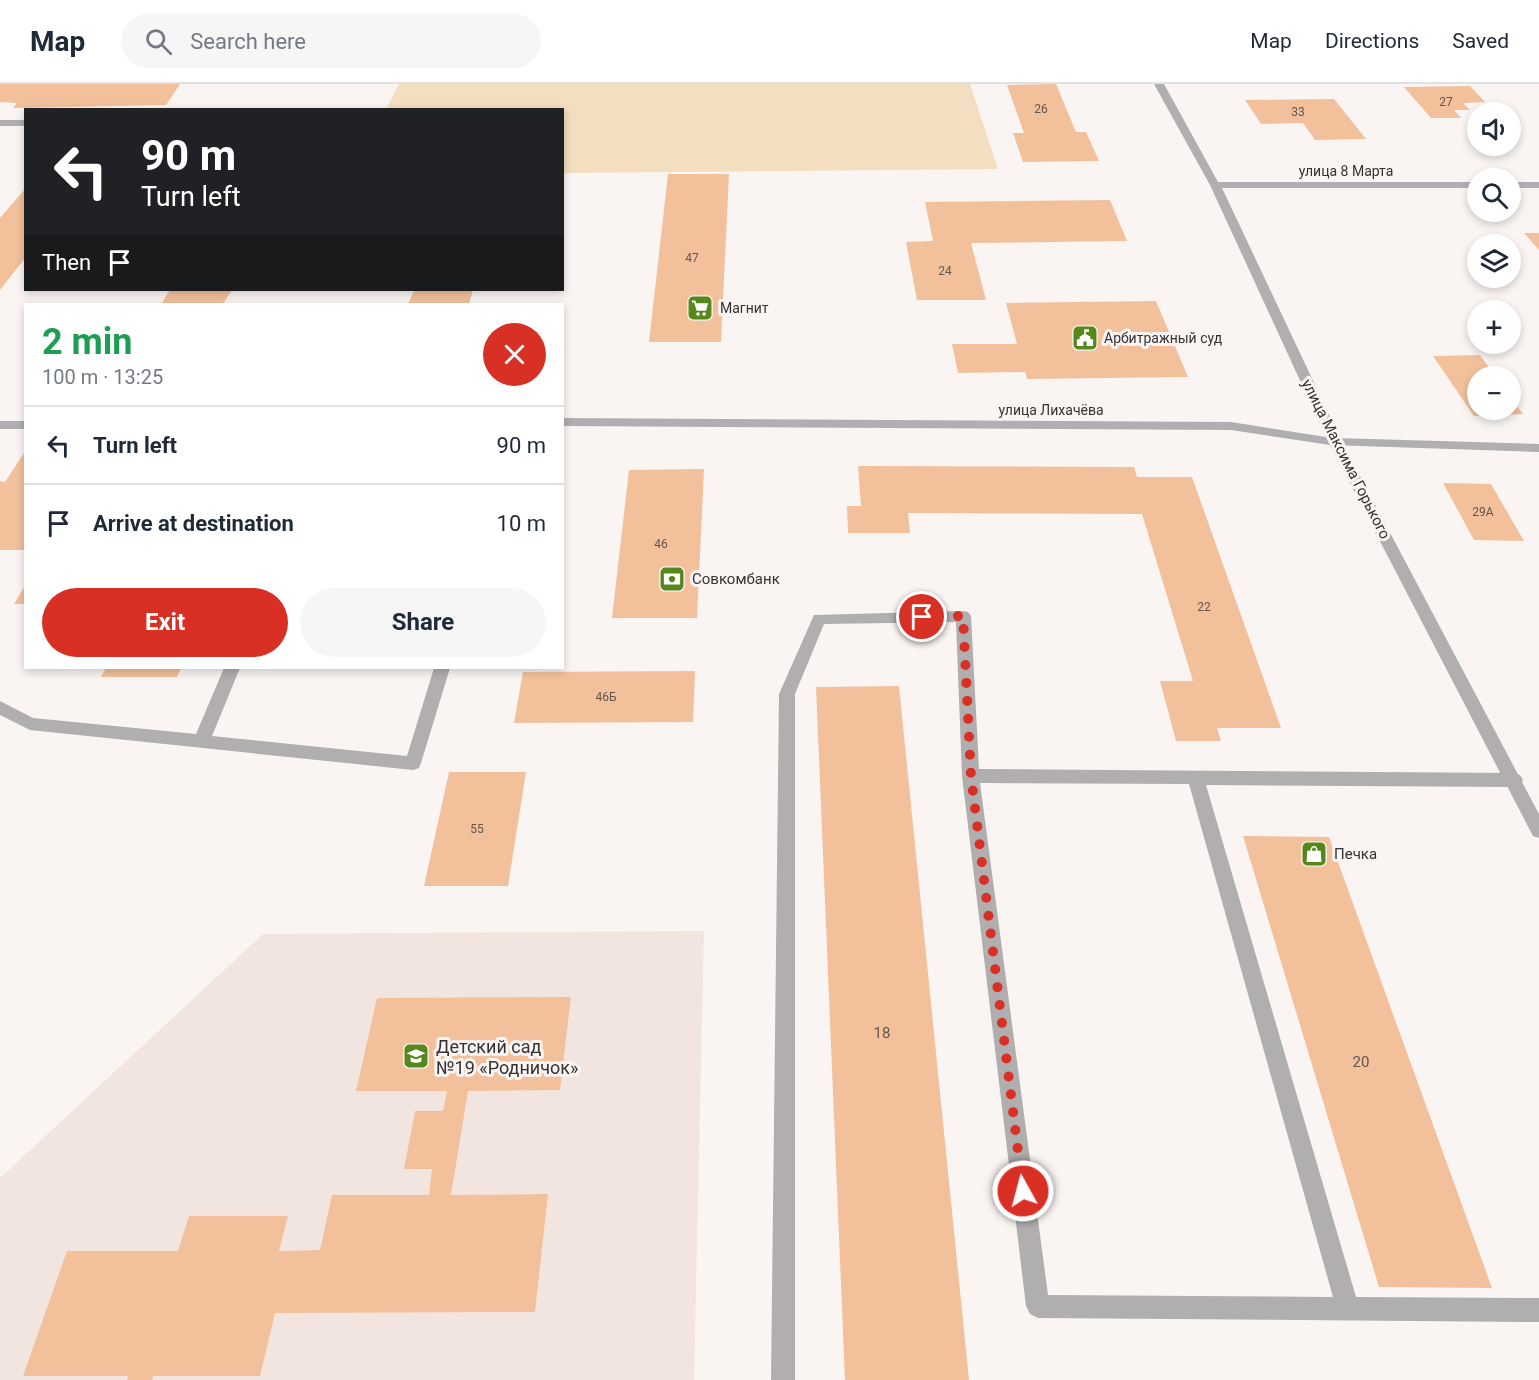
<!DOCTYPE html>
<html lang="en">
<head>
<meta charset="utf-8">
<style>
  :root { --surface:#fff; --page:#f6f6f7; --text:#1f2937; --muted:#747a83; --line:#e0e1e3; --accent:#d93025 }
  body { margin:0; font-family:Roboto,sans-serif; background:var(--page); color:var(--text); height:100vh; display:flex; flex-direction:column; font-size:22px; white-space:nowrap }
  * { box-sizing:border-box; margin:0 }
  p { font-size:20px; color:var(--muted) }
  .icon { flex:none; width:33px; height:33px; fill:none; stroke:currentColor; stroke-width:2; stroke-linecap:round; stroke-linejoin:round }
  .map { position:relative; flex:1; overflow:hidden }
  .sheet { position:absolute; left:24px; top:219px; width:540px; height:366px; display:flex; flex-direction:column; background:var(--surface); border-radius:0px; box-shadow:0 3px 9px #0003 }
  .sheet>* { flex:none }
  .guide { position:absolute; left:24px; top:24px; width:540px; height:183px; border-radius:0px; box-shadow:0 3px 9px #0003; background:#202124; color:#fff; overflow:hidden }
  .fabs { position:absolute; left:1467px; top:18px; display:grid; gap:12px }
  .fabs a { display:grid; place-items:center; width:54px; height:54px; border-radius:50%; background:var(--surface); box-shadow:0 3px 9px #0003; font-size:30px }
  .pin { position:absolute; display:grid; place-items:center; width:51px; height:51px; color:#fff; margin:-26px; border:3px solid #fff; border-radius:50%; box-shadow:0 2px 6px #0007 }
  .me { position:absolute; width:66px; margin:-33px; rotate:353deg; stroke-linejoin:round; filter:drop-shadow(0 0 4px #0008) }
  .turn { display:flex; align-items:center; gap:21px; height:126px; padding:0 18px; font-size:27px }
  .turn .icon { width:78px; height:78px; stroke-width:2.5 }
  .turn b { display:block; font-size:42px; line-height:51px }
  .then { display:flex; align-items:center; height:57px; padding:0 18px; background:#0003; gap:12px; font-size:22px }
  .round { display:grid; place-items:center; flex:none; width:63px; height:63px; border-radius:32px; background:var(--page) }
  .summary { display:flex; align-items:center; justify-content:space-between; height:102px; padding:0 18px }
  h1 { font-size:36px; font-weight:700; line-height:45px; color:#1e9e55 }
  .primary-button { display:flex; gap:12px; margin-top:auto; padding:12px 18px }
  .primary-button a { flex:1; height:69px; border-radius:36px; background:var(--accent); color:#fff; font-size:24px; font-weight:700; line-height:69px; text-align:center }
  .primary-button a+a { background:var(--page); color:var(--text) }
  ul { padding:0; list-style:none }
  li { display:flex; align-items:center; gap:18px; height:78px; padding:0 18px; border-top:2px solid var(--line) }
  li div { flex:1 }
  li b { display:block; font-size:22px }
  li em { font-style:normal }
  header { display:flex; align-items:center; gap:36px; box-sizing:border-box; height:84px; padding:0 30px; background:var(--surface); border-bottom:2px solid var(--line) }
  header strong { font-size:28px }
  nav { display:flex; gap:33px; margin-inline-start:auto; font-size:21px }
  .search { width:420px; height:54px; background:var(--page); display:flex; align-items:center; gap:15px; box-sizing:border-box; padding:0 21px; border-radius:33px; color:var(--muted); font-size:22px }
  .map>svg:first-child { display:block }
  .built { fill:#f2e5e0 }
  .green { fill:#f3debf }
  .building { fill:#f2c19c }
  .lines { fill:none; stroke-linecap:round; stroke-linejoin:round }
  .service { fill:#b0aeae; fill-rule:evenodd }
  .minor { fill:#b0aeae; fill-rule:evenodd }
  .tertiary { fill:#b0aeae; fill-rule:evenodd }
  .route { stroke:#d93025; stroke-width:10; stroke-dasharray:0 18 }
  .labels { text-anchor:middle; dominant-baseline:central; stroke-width:6; stroke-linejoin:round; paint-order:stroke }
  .number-label { font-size:12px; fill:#64564c }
  .far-street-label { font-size:14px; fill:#343232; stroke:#faf5f3 }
  .far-poi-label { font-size:14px; fill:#343232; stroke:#faf5f3; text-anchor:start }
  .street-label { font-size:15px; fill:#343232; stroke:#faf5f3 }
  .poi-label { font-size:15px; fill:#343232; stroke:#faf5f3; text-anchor:start }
  .near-number-label { font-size:15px; fill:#64564c }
  .near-poi-label { font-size:18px; fill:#343232; stroke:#faf5f3; text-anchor:start }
</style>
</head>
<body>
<header>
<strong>Map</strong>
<div class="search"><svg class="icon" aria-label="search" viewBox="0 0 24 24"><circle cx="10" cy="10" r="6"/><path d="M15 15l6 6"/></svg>Search here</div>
<nav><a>Map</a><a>Directions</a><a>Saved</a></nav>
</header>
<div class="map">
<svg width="1539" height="1296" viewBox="0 0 1539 1296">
  <rect width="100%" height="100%" fill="#faf5f3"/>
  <!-- built -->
  <path class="built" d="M704,847L694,1296H0V1094L263,850Z"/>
  <!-- green -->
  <path class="green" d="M399,0H970L998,85L563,89L562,26L386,25Z"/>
  <!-- building -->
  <g class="building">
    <path d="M0,0H180L166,21L13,24L17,19L0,18Z"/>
    <path d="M1056,0L1076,48H1086L1099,77L1023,78L1013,49H1024L1007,1Z"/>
    <path d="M1470,2L1485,18L1463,19L1470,26H1454L1461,34H1431L1404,3Z"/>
    <path d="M1334,15L1366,55L1315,56L1303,39L1261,40L1245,16Z"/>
    <path d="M668,90H729L721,258H649Z"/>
    <path d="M26,104V173L0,206V134Z"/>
    <path d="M1110,116L1127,157L971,159L986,216H917L906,158L933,157L925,118Z"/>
    <path d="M1524,149H1539V166Z"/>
    <path d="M170,206H232L223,220H161Z"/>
    <path d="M414,206H473L469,220H408Z"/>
    <path d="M1156,217L1188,293L1027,295L1025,288L958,289L952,260H1017L1006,219Z"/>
    <path d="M1480,271L1495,292H1478V326H1510V313L1523,330L1474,332L1433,272Z"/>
    <path d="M26,366V466H0V397L5,398Z"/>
    <path d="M858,382L1134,383L1137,393H1192L1281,644H1217L1221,657H1176L1160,597H1193L1142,430L908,429L910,449H848L847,422H861Z"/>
    <path d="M704,385L697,534H612L629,386Z"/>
    <path d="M1443,399L1491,400L1524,457L1474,456Z"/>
    <path d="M26,500V520H14Z"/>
    <path d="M106,584H181L177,593H101Z"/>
    <path d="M695,587L693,638L514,639L523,588Z"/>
    <path d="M899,602L969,1296H845L816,603Z"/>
    <path d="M449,688H526L508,802H424Z"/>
    <path d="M1243,752L1329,753L1492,1204L1379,1203Z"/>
    <path d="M571,913L560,1006L468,1007L451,1111L548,1110L535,1228L275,1229L260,1292H153L152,1296H127L128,1292H23L67,1167H178L189,1132H288L279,1167L320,1166L332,1111H429L432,1085H404L415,1027H443L447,1007H356L377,914Z"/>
  </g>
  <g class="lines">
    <!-- service -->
    <g class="service">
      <rect x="0" y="36" width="26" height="6"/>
      <path d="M963,527L968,528L971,532L979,685L1514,689L1520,691L1523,696L1520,701L1514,703L1206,701L1356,1213L1539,1214V1238L1038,1234L1030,1230L1026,1222L962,692L956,538L824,540L795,610V1296H771L779,610L814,531ZM980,699L1189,700L1333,1213L1048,1211Z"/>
      <path d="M224,584H240L212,652L407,672L434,584H450L421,679L419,684L413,686L30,646L0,631V617L33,634L196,650Z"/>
    </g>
    <!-- minor -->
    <path class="minor" d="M1335,354L1539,360V368L1330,361L1328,358L1330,355Z"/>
    <!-- tertiary -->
    <g class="tertiary">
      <path d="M1154,0H1164L1218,98H1478V104H1222L1342,358L1539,730V754L1533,752L1330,361L1231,346L562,342V334L1231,338L1326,353L1210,101Z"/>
      <rect x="1510" y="98" width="29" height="6"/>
      <rect x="0" y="337" width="26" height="8"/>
    </g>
  </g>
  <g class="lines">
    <!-- route -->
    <path class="route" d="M922,533L963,532L971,692L1023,1107"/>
  </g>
  <!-- icons -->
  <defs>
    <g id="supermarket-square" transform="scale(1.35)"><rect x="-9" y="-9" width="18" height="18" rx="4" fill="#56871b" stroke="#faf5f3"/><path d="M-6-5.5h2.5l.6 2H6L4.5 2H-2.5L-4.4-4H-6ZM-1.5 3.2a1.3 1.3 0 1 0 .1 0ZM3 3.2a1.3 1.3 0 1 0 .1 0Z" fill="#fff"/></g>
    <g id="civic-square" transform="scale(1.35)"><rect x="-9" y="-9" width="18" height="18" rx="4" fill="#56871b" stroke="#faf5f3"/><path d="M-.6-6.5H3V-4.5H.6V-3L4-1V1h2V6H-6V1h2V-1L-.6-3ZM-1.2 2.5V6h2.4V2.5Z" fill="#fff"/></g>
    <g id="bank-square" transform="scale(1.35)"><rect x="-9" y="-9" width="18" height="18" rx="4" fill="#56871b" stroke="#faf5f3"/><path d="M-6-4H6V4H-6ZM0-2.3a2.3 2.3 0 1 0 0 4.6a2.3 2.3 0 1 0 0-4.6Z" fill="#fff"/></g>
    <g id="shop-square" transform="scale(1.35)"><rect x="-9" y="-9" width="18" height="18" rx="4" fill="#56871b" stroke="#faf5f3"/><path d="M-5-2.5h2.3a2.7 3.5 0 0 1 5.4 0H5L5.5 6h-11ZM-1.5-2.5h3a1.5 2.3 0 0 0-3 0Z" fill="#fff"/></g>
    <g id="school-square" transform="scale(1.35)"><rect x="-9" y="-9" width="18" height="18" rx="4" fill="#56871b" stroke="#faf5f3"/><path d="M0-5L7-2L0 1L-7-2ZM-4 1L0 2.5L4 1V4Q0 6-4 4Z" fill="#fff"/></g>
  </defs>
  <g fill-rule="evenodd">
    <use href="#supermarket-square" x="700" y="224"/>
    <use href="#civic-square" x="1085" y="254"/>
    <use href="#bank-square" x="672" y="495"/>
    <use href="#shop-square" x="1314" y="770"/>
    <use href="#school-square" x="416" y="972"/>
  </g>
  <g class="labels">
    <!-- number labels -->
    <g class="number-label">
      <text x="1446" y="18">27</text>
      <text x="1041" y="25">26</text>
      <text x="1298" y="28">33</text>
      <text x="692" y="174">47</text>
      <text x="945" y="187">24</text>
      <text x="1483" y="428">29А</text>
      <text x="661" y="460">46</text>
      <text x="1204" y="523">22</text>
      <text x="606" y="613">46Б</text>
      <text x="477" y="745">55</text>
    </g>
    <!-- far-street labels -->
    <g class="far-street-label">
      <text x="1346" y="87">улица 8 Марта</text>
      <text x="1051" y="326">улица Лихачёва</text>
    </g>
    <!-- far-poi labels -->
    <g class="far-poi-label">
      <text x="720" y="224">Магнит</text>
      <text x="1104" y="254">Арбитражный суд</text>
    </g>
    <!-- street labels -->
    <g class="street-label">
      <text transform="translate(1346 375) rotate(63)">улица Максима Горького</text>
    </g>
    <!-- poi labels -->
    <g class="poi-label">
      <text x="692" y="495">Совкомбанк</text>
      <text x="1334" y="770">Печка</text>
    </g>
    <!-- near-number labels -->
    <g class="near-number-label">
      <text x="882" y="949">18</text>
      <text x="1361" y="978">20</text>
    </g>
    <!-- near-poi labels -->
    <g class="near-poi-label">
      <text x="436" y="962">Детский сад<tspan x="436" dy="21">№19 «Родничок»</tspan></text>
    </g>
  </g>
</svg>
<div class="fabs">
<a><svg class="icon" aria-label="sound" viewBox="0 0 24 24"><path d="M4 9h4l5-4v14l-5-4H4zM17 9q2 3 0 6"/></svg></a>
<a><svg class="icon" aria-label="search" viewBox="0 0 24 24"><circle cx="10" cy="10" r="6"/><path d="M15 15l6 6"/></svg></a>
<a><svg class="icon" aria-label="layers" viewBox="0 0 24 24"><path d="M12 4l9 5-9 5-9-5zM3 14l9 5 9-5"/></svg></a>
<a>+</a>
<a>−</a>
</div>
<div class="pin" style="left:922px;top:533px;background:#d93025"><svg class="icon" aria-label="arrive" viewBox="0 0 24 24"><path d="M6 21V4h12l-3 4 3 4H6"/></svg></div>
<svg class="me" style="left:1023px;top:1107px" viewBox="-20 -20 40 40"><circle r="17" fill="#d93025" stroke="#fff" stroke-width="3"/><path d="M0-11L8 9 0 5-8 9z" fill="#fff"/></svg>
<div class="guide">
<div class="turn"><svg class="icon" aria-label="left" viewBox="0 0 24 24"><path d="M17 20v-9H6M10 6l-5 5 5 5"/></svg><div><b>90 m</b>Turn left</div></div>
<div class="then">Then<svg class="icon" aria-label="arrive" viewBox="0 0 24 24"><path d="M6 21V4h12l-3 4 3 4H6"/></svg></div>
</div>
<section class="sheet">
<div class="summary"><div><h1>2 min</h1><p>100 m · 13:25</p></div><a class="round" style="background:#d93025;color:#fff"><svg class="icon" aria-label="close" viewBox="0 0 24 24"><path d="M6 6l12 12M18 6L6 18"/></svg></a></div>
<ul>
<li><svg class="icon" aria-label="left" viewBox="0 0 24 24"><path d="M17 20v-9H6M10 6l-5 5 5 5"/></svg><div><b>Turn left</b></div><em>90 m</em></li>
<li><svg class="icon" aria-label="arrive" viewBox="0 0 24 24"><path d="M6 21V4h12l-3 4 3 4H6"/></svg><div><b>Arrive at destination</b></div><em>10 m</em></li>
</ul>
<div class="primary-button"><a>Exit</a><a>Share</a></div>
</section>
</div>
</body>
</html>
